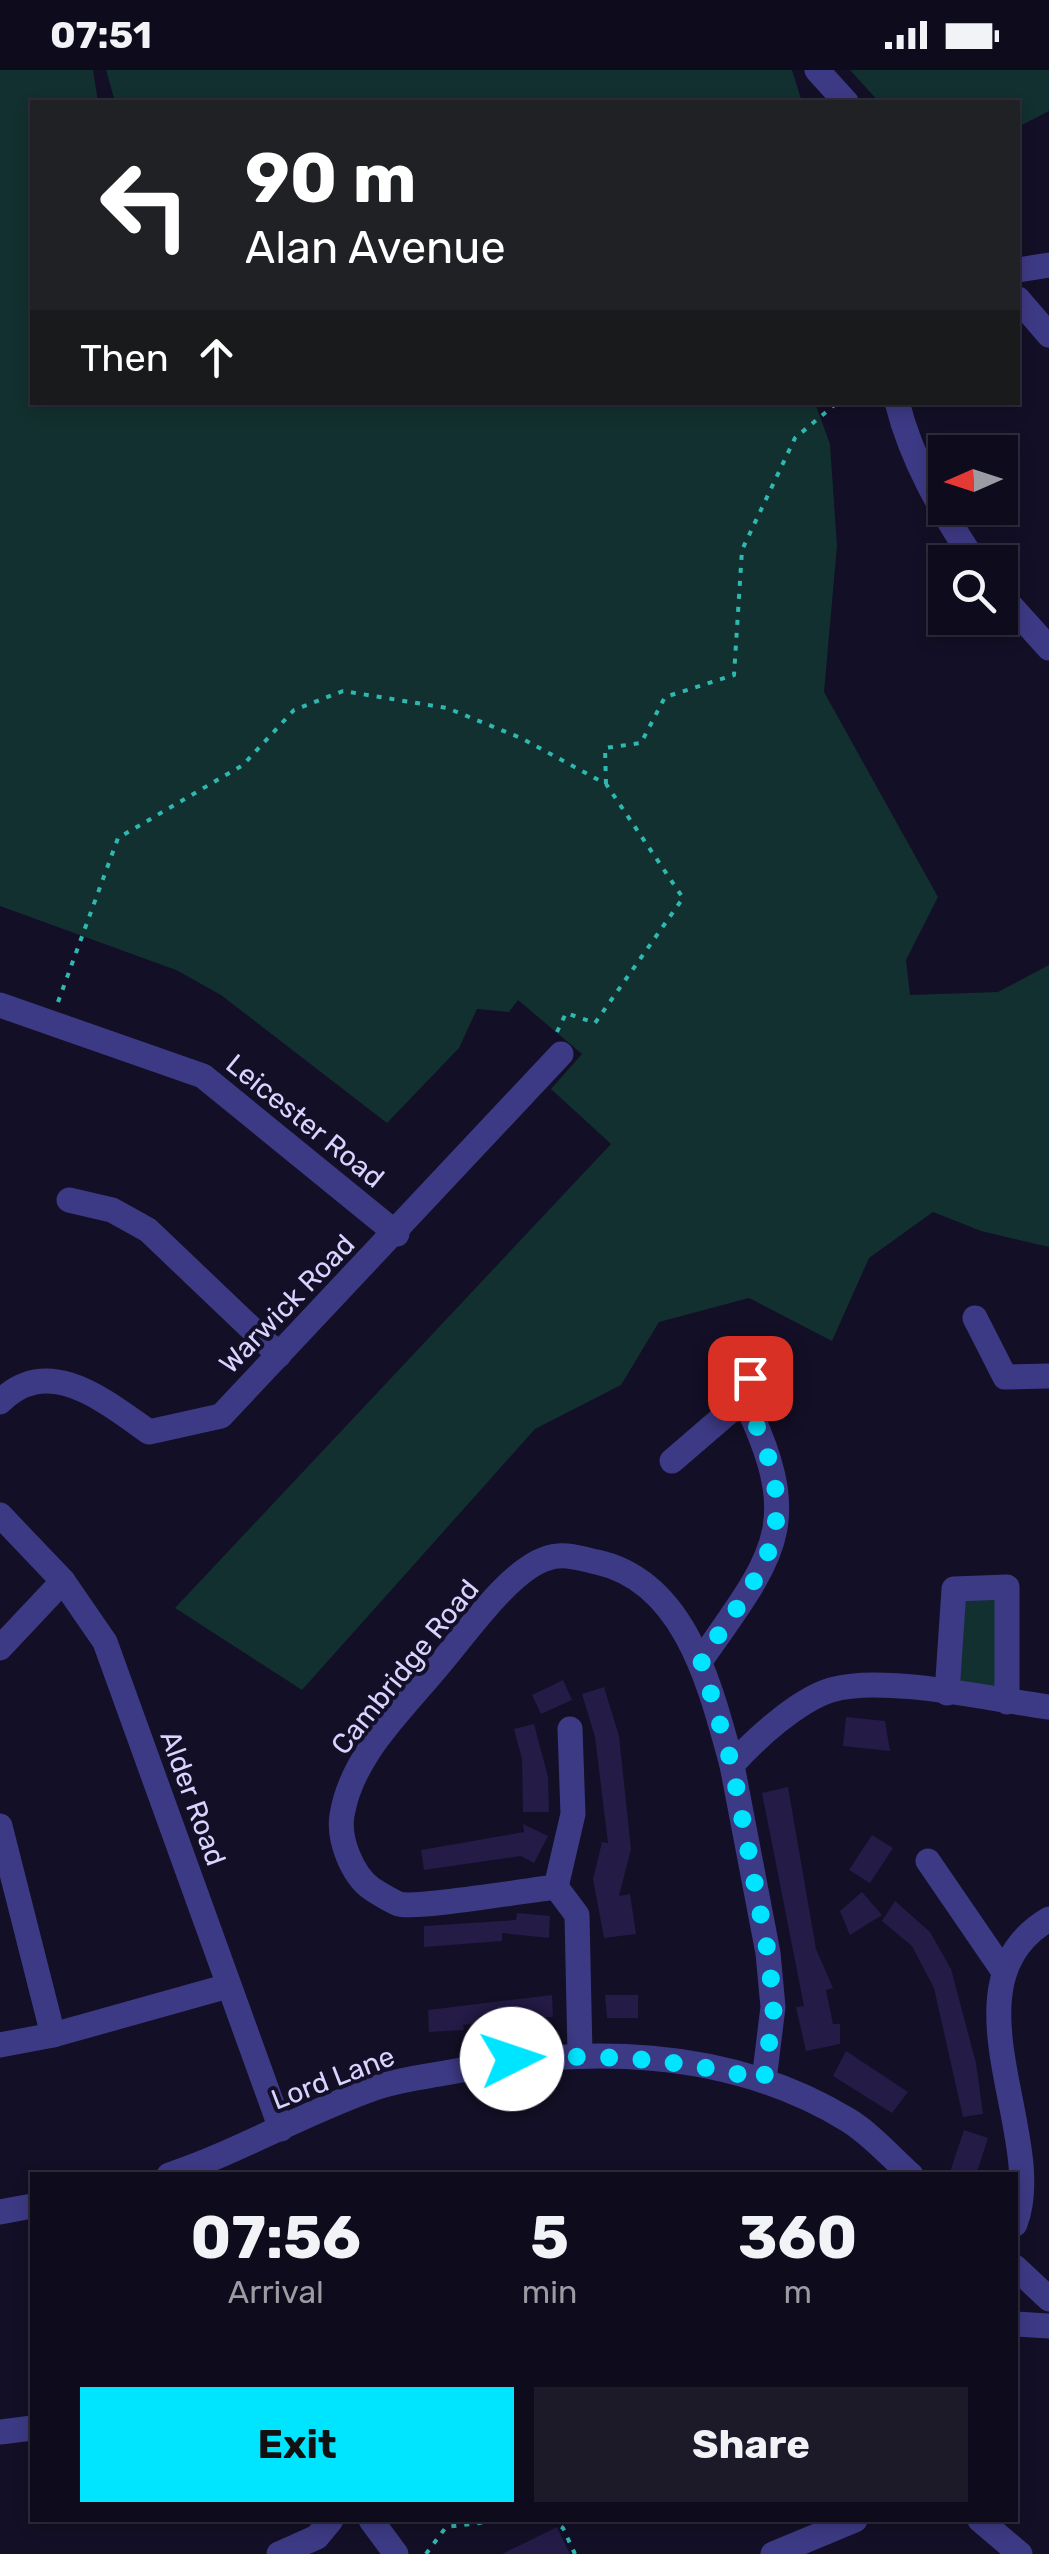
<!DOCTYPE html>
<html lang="en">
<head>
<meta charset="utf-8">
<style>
  :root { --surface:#0e0b1c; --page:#1c1929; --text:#f1f3f6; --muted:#9b9ba3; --line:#2e2b3b; --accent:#00e5ff }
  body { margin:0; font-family:Rubik,sans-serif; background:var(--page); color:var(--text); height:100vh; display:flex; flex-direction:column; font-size:38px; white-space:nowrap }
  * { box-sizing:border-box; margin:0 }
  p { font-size:32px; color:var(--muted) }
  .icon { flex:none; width:55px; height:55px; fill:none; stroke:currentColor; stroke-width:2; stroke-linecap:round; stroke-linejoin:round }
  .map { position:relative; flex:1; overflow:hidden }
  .panel { position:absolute; left:30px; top:2102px; width:988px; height:350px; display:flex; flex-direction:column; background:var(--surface); border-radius:0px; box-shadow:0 5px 15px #0003,0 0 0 2px var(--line) }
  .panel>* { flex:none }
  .hud { position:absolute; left:30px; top:30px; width:990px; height:305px; border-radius:0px; box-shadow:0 5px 15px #0003,0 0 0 2px var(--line); background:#202124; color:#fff; overflow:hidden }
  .needle { width:65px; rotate:267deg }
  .fabs { position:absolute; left:928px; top:365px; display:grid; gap:20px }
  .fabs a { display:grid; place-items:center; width:90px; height:90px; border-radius:0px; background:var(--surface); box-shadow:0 5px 15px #0003,0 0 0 2px var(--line); font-size:50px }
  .pin { position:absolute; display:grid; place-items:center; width:85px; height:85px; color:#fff; margin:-42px; border-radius:20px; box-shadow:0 5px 15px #0006 }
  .me { position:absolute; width:110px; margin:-55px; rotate:86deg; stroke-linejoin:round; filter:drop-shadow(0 0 8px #0008) }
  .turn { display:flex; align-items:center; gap:35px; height:210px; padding:0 50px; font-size:45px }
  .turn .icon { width:130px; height:130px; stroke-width:2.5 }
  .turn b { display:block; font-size:70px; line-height:85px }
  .then { display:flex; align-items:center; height:95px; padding:0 50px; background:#0003; gap:20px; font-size:38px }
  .eta { display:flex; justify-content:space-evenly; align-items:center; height:170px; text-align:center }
  .eta b { font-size:60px; font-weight:700; line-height:70px }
  .cta { display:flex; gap:20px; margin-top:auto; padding:20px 50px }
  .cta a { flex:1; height:115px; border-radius:0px; background:var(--accent); color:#111; font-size:40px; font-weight:700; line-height:115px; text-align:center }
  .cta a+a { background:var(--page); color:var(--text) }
  .status { display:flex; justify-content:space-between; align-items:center; height:70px; padding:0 50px; background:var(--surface); direction:ltr }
  .status svg { height:28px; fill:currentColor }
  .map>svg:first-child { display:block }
  .green { fill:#12302f }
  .building { fill:#241b47 }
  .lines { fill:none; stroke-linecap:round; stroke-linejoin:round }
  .path { stroke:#2fb8b0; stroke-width:4; stroke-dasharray:5 8; stroke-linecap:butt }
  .minor { stroke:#3d3a85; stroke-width:25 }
  .route { stroke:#00e5ff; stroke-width:18; stroke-dasharray:0 32.4 }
  .labels { text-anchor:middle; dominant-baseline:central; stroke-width:8; stroke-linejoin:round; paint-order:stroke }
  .street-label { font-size:28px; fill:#d9d4ff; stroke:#130f26 }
</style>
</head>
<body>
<div class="status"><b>07:51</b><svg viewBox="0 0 49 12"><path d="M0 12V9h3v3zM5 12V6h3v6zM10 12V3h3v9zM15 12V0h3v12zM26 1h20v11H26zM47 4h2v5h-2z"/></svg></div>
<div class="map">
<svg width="1049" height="2484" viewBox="0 0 1049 2484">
  <rect width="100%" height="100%" fill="#130f26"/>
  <!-- green -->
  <g class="green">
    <path d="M0,0H93L98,32H32V332L815,333L830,374L837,476L824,622L938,827L906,890L910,925L998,922L1049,895V1177L981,1161L933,1142L869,1188L832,1271L749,1228L659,1252L621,1315L535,1359L302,1620L175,1538L611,1074L551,1019L582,984L518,930L509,942L477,939L459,978L387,1053L221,925L176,900L0,836Z"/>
    <path d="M106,0H792L802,32H115Z"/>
    <path d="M850,0H1049V41L1018,57V32H879Z"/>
    <path d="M996,1521L1002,1628L953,1620L960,1527Z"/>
  </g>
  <!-- building -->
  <g class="building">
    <path d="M563,1610L572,1630L541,1644L532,1625Z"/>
    <path d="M604,1617L619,1666L631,1779L619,1826L630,1824L636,1864L604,1868L593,1809L602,1772L608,1773L595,1667L582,1624Z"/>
    <path d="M846,1647L885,1651L890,1681L843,1676Z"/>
    <path d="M534,1654L548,1707L549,1742H523L522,1689L514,1659Z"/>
    <path d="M788,1717L816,1879L833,1918L826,1920L833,1954H840V1974L806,1981L796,1937L804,1936L762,1723Z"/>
    <path d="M523,1754L548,1766L534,1793L521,1786L424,1800L421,1780L524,1762Z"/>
    <path d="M872,1765L893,1778L870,1813L849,1800Z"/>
    <path d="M862,1822L882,1845L850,1865L840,1841Z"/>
    <path d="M895,1831L930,1862L951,1899L976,1993L983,2044L963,2047L934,1918L912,1876L882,1851Z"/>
    <path d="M517,1843L550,1846L549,1868L502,1863V1871L424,1877V1856L516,1850Z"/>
    <path d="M552,1925L553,1947L507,1948L463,1955L464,1960L429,1962L428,1940Z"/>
    <path d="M605,1925H638V1948H607Z"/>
    <path d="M846,1981L908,2022L892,2043L833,2006Z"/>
    <path d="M964,2060L988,2068L976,2105H949Z"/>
    <path d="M557,2457L570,2484H502Z"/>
  </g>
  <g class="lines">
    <!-- path -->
    <g class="path">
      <path d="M606,714L605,678L641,673L665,627L734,605L742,480L795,368L838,332"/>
      <path d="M58,932L118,768L243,695L294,640L343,621L447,638L521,668L606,714L683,828L595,953L566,943L556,964"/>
      <path d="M550,2450L563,2458L575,2484"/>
      <path d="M426,2484L446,2457L504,2450"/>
    </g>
    <!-- minor -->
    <g class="minor">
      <path d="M817,0L846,32"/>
      <path d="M1018,200L1049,195"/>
      <path d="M1018,229L1049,265"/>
      <path d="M897,332C912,392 942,442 975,492"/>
      <path d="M1000,524L1049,578"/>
      <path d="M0,935L203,1006L397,1164"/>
      <path d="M69,1130L112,1140L148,1160L279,1285"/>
      <path d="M975,1248L1005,1307L1049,1306"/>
      <path d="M0,1332C48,1283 105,1331 149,1362L221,1346L561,984"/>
      <path d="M672,1391L744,1329L751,1308"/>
      <path d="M0,1445L63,1511L105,1572L281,2059"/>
      <path d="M0,1578L63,1511"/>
      <path d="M701,1590C775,1484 805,1455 744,1329"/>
      <path d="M947,1623L954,1519L1007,1517V1632"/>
      <path d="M0,1756L53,1965"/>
      <path d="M928,1791L1004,1902"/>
      <path d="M556,1817L573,1744L570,1659"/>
      <path d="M0,1975L53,1965L228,1916"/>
      <path d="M580,1984L577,1845L556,1817C530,1820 416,1839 399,1834C391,1831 380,1824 372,1819C352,1805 338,1769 342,1745C352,1685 402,1640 439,1595C465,1565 508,1502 545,1489C563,1482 579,1488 597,1492C687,1512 711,1620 732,1695"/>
      <path d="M764,2010L773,1937L768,1883L732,1695C754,1670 798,1630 831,1620C883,1604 993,1630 1049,1637"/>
      <path d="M169,2105C241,2081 307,2041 378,2017C399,2010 423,2007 445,2003C580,1975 727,1976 848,2050C871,2064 891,2087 911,2105"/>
      <path d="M0,2142L32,2136"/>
      <path d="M1015,2154C1049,2067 939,1914 1049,1849"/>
      <path d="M1015,2197L1049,2229"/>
      <path d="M1015,2254L1049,2256"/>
      <path d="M0,2362L32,2358"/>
      <path d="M371,2450L396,2484"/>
      <path d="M980,2450L1020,2484"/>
      <path d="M279,2484L317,2467L331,2450"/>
      <path d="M773,2484L855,2450"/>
    </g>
  </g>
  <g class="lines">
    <!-- route -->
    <path class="route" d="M512,1989C600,1983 679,1989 764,2010L774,1937L768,1883L732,1695L701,1590C775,1483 805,1455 744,1328L750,1308"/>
  </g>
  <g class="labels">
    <!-- street labels -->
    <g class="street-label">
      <text transform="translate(305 1051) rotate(39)">Leicester Road</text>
      <text transform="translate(287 1234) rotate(-46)">Warwick Road</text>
      <text transform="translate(405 1597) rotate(-51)">Cambridge Road</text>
      <text transform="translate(193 1728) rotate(70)">Alder Road</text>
      <text transform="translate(333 2008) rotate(-21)">Lord Lane</text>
    </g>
  </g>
</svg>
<div class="fabs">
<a><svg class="needle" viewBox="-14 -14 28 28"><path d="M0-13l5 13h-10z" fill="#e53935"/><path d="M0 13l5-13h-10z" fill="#9b9ba3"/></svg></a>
<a><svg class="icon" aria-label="search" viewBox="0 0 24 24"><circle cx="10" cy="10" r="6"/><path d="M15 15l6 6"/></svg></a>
</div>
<div class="pin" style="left:750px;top:1308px;background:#d93025"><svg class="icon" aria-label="arrive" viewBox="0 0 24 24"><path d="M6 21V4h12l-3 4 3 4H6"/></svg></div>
<svg class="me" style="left:512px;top:1989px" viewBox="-20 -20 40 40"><circle r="19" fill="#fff"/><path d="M0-13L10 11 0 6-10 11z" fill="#00e5ff"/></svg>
<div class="hud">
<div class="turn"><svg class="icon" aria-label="left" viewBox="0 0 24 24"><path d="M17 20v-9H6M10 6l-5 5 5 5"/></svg><div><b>90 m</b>Alan Avenue</div></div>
<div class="then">Then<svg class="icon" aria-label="ahead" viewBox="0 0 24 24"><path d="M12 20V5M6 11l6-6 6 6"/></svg></div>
</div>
<section class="panel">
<div class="eta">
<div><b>07:56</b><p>Arrival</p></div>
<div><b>5</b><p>min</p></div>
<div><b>360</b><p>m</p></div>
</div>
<div class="cta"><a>Exit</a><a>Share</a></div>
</section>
</div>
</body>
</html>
